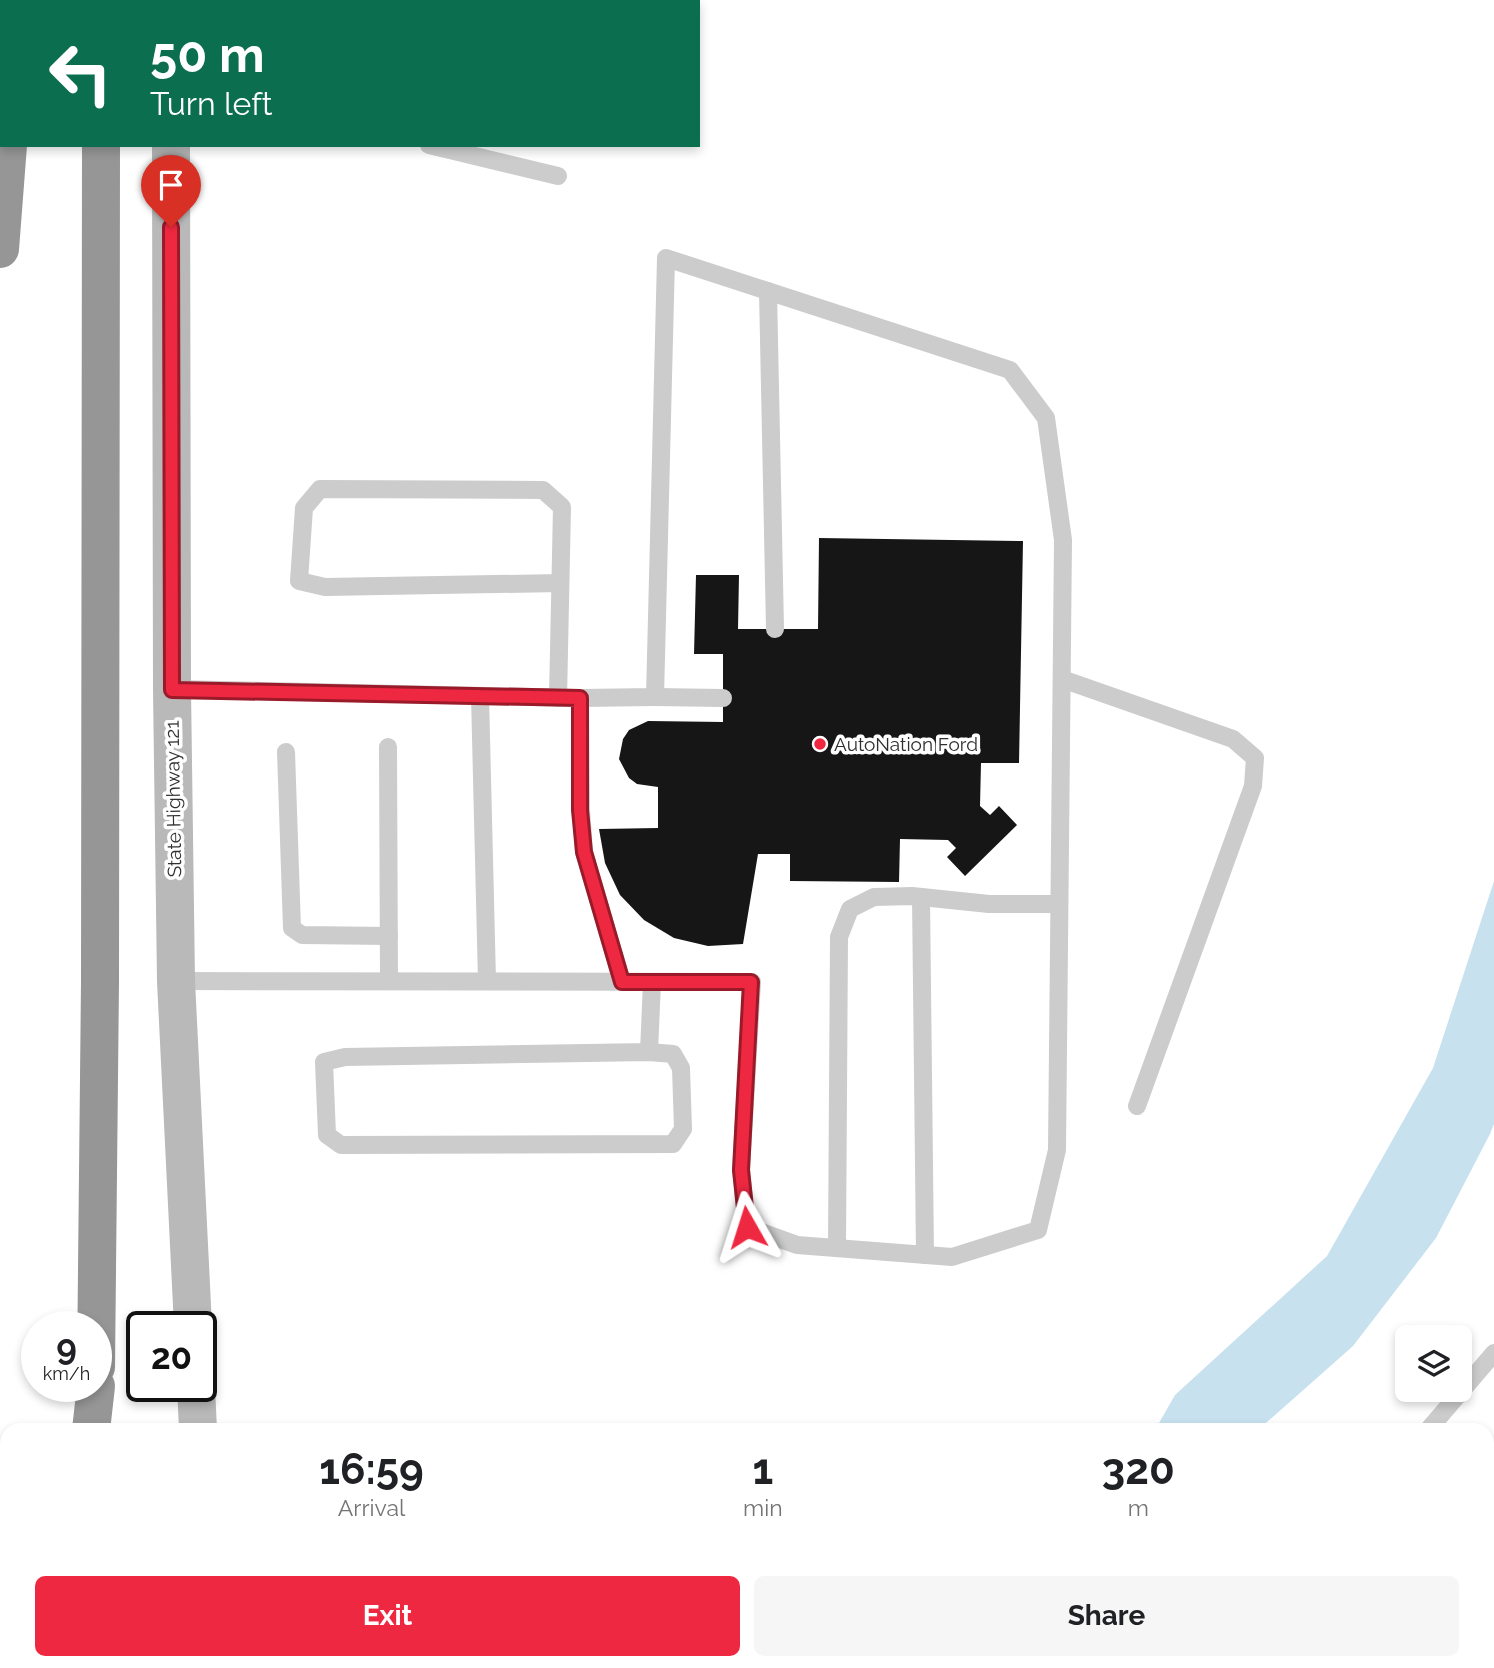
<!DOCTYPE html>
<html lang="en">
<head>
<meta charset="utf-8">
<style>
  :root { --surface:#fff; --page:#f6f6f6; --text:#202124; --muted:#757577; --accent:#ef2841 }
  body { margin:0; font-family:Raleway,sans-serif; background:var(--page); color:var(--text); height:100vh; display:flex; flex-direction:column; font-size:26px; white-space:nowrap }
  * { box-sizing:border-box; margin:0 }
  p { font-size:23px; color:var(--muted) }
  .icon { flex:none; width:38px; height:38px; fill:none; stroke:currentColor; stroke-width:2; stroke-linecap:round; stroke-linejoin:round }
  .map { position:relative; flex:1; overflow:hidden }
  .side { position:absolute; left:0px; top:1423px; width:1494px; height:247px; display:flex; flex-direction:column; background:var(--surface); border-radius:21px 21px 0 0; box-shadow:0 4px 10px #0003 }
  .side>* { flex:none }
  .hud { position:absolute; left:0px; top:0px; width:700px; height:147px; box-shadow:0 4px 10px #0003; background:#0b6e4f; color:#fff; overflow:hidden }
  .fabs { position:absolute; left:1395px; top:1325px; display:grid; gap:14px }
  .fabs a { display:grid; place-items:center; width:77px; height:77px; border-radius:10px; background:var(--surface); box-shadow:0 4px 10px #0003; font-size:35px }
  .speed { position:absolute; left:21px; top:1311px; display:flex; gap:14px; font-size:35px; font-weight:700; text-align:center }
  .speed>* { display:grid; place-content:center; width:91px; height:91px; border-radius:50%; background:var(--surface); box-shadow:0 4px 10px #0003; line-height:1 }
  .speed small { font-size:18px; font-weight:400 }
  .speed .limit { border:4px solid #111; border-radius:10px; background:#fff; color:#111 }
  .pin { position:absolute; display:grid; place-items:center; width:60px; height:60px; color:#fff; margin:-72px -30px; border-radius:50% 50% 50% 0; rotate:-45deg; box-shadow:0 0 7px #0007 }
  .pin .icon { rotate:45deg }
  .me { position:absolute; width:77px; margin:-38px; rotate:354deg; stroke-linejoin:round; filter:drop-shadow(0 0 5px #0008) }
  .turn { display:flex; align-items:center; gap:24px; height:147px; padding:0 35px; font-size:32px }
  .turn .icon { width:91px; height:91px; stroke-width:2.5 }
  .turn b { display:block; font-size:49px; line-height:60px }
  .eta { display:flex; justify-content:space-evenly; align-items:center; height:119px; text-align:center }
  .eta b { font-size:42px; font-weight:700; line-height:49px }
  .primary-button { display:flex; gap:14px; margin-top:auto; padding:14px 35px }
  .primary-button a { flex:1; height:80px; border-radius:10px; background:var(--accent); color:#fff; font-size:28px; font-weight:700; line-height:80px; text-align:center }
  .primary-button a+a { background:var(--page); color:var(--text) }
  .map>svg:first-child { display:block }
  .water { fill:#c7e1ee }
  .building { fill:#161616 }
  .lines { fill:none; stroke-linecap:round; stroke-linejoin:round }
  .lane { stroke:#ccc; stroke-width:18 }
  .secondary { stroke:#b9b9b9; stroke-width:38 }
  .highway { stroke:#969696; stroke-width:38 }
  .route-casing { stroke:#9b1a2a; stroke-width:18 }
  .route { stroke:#ef2841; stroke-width:12 }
  .poi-dot { fill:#ef2841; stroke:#fff; stroke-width:2.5 }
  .labels { text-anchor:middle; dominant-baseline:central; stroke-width:7; stroke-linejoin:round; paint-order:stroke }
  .poi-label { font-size:19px; fill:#2f2f2f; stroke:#fff; text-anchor:start }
  .street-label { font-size:19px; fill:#2f2f2f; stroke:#fff }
</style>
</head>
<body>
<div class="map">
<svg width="1494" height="1668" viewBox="0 0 1494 1668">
  <rect width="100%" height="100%" fill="#fff"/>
  <!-- water -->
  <path class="water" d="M1494,881V1124L1490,1134L1436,1238L1353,1346L1258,1430H1155L1175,1395L1327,1256L1433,1068Z"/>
  <!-- building -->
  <g class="building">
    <path d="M819,538L1023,541L1019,763H981L980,806L990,815L999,806L1017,825L965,876L947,857L956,848L948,840L900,839L899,882L790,881V854H758L743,944L708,946L674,938L644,920L620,895L605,863L599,829L658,828V787L637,784L629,778L619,759L623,739L629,730L648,721L723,722V654H694L696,575H739L738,629H818Z"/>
    <path d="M1488,1645L1494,1646V1668H1321V1662H1488Z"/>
  </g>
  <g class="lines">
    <!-- lane -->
    <g class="lane">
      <path d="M429,145L558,176"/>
      <path d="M768,291L775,629"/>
      <path d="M1062,679L1233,739L1255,758L1253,786L1137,1106"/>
      <path d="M172,689L580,698L655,697L666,258L1010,370L1046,418L1063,540L1057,1150L1038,1230L952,1257L797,1245L747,1227L741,1170L752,982L176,981"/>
      <path d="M480,696L487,981"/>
      <path d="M655,697L723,698"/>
      <path d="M558,698L562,507L543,490L320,489L304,508L299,581L325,587L560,583"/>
      <path d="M580,698L581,810L584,852L622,982"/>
      <path d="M388,747L389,981"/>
      <path d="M286,752L292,928L302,935L389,936"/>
      <path d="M921,897L925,1255"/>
      <path d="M649,1052L345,1057L324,1062L327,1135L341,1145L673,1144L683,1129L681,1068L673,1054L649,1052L652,982"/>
      <path d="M837,1248L839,937L850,909L874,897L912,896L989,904H1059"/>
      <path d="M1428,1430L1494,1353"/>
      <path d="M1488,1586L1494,1587"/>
      <path d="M1242,1662V1668"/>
      <path d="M1108,1668L1123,1662"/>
    </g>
    <!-- secondary -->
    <g class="secondary">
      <path d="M171,2V0"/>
      <path d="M171,145L172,689L176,981L193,1326"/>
      <path d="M196,1386L198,1430"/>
      <path d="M221,1662L222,1668"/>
    </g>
    <!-- highway -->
    <g class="highway">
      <path d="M20,2V0"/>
      <path d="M101,2V0"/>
      <path d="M0,249L8,145"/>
      <path d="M96,1367L100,982L101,145"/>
      <path d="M91,1430L96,1386"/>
      <path d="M109,1662L110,1668"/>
      <path d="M46,1668L48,1662"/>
    </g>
  </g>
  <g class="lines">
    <!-- route casing -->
    <g class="route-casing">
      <path id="route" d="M171,227L172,690L580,698V810L584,852L622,982H751L741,1170L747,1227"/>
    </g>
    <!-- route -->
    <use href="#route" class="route"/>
  </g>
  <!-- markers -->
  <circle class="poi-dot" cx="820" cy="744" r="7"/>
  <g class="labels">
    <!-- poi labels -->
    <g class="poi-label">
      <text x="834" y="744">AutoNation Ford</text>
    </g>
    <!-- street labels -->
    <g class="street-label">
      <text transform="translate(173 799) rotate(-91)">State Highway 121</text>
    </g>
  </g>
</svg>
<div class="fabs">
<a><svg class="icon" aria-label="layers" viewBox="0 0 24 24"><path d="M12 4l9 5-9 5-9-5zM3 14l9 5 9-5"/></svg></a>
</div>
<div class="speed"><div>9<small>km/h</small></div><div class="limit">20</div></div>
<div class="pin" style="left:171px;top:227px;background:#d93025"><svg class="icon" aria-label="arrive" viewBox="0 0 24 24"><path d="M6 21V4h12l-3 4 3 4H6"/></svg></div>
<svg class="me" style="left:747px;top:1227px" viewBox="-20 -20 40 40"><path d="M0-17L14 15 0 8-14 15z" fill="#ef2841" stroke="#fff" stroke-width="4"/></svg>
<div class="hud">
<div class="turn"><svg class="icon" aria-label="left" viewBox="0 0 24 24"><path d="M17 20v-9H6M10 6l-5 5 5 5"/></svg><div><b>50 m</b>Turn left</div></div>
</div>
<section class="side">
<div class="eta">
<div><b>16:59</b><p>Arrival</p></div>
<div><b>1</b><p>min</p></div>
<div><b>320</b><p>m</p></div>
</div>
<div class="primary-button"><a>Exit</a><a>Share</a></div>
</section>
</div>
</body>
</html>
